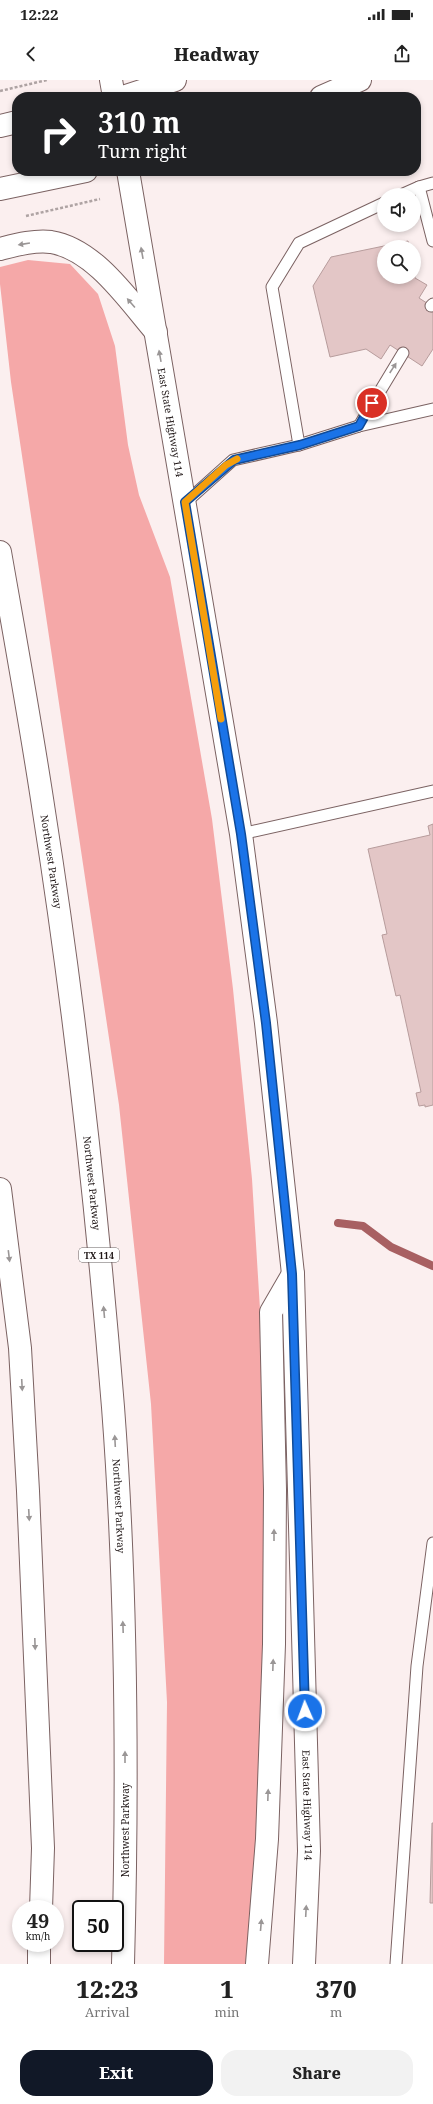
<!DOCTYPE html>
<html lang="en">
<head>
<meta charset="utf-8">
<style>
  :root { --surface:#fff; --page:#f2f2f2; --text:#222; --muted:#767676; --accent:#111827 }
  body { margin:0; font-family:"Noto Serif",serif; background:var(--page); color:var(--text); height:100vh; display:flex; flex-direction:column; font-size:15px; white-space:nowrap }
  * { box-sizing:border-box; margin:0 }
  p { font-size:13px; color:var(--muted) }
  .icon { flex:none; width:22px; height:22px; fill:none; stroke:currentColor; stroke-width:2; stroke-linecap:round; stroke-linejoin:round }
  .map { position:relative; height:1884px; overflow:hidden }
  .panel { display:flex; flex-direction:column; background:var(--surface); flex:1 }
  .panel>* { flex:none }
  .top-card { position:absolute; left:12px; top:12px; width:409px; height:84px; border-radius:16px; box-shadow:0 2px 6px #0003; background:#202124; color:#fff; overflow:hidden }
  .buttons { position:absolute; left:377px; top:108px; display:grid; gap:8px }
  .buttons a { display:grid; place-items:center; width:44px; height:44px; border-radius:50%; background:var(--surface); box-shadow:0 2px 6px #0003; font-size:20px }
  .speed { position:absolute; left:12px; top:1820px; display:flex; gap:8px; font-size:20px; font-weight:700; text-align:center }
  .speed>* { display:grid; place-content:center; width:52px; height:52px; border-radius:50%; background:var(--surface); box-shadow:0 2px 6px #0003; line-height:1 }
  .speed small { font-size:10px; font-weight:400 }
  .speed .limit { border:2px solid #111; border-radius:6px; background:#fff; color:#111 }
  .pin { position:absolute; display:grid; place-items:center; width:34px; height:34px; color:#fff; margin:-17px; border:2px solid #fff; border-radius:50%; box-shadow:0 1px 4px #0007 }
  .me { position:absolute; width:44px; margin:-22px; rotate:358deg; stroke-linejoin:round; filter:drop-shadow(0 0 3px #0008) }
  .turn { display:flex; align-items:center; gap:14px; height:84px; padding:0 20px; font-size:18px }
  .turn .icon { width:52px; height:52px; stroke-width:2.5 }
  .turn b { display:block; font-size:28px; line-height:34px }
  .eta { display:flex; justify-content:space-evenly; align-items:center; height:68px; text-align:center }
  .eta b { font-size:24px; font-weight:800; line-height:28px }
  .action { display:flex; gap:8px; margin-top:auto; padding:8px 20px }
  .action a { flex:1; height:46px; border-radius:16px; background:var(--accent); color:#fff; font-size:16px; font-weight:800; line-height:46px; text-align:center }
  .action a+a { background:var(--page); color:var(--text) }
  .status { display:flex; justify-content:space-between; align-items:center; height:28px; padding:0 20px; background:var(--surface); direction:ltr }
  .status svg { height:11px; fill:currentColor }
  header { display:flex; justify-content:space-between; align-items:center; height:52px; padding:0 20px; background:var(--surface); font-size:18px; font-weight:800 }
  .map>svg:first-child { display:block }
  .green { fill:#f5a8a8 }
  .lines { fill:none; stroke-linecap:round; stroke-linejoin:round }
  .stream { stroke:#a86062; stroke-width:8 }
  .building { fill:#e3c6c6; stroke:#b79c9c }
  .service-casing { stroke:#7b6262; stroke-width:13 }
  .secondary-casing { stroke:#7b6262; stroke-width:24 }
  .motorway-casing { stroke:#7b6262; stroke-width:24 }
  .path { stroke:#aea3a3; stroke-width:2.5; stroke-dasharray:3 2; stroke-linecap:butt }
  .service { stroke:#fff; stroke-width:11 }
  .secondary { stroke:#fff; stroke-width:22 }
  .motorway { stroke:#fff; stroke-width:22 }
  .oneway { fill:#9a9696 }
  .route-casing { stroke:#114b97; stroke-width:10 }
  .route { stroke:#1a73e8; stroke-width:7 }
  .slow { stroke:#f59e0b; stroke-width:7 }
  .labels { text-anchor:middle; dominant-baseline:central; stroke-width:4; stroke-linejoin:round; paint-order:stroke }
  .shield { fill:#fff; stroke:#625c5c; stroke-width:1 }
  .shield-label { font-size:9px; font-weight:bold; fill:#1f1616 }
  .street-label { font-size:10px; fill:#1f1616; stroke:#fff }
</style>
</head>
<body>
<div class="status"><b>12:22</b><svg viewBox="0 0 49 12"><path d="M0 12V9h3v3zM5 12V6h3v6zM10 12V3h3v9zM15 12V0h3v12zM26 1h20v11H26zM47 4h2v5h-2z"/></svg></div>
<header><svg class="icon" aria-label="back" viewBox="0 0 24 24"><path d="M15 5l-7 7 7 7"/></svg>Headway<svg class="icon" aria-label="share" viewBox="0 0 24 24"><path d="M12 15V3M7 8l5-5 5 5M5 13v7h14v-7"/></svg></header>
<div class="map">
<svg width="433" height="1884" viewBox="0 0 433 1884">
  <rect width="100%" height="100%" fill="#fbefef"/>
  <!-- green -->
  <path class="green" d="M28,180L70,184L98,214L115,266L128,365L139,415L170,497L212,739L233,909L252,1099L262,1262L266,1432L264,1620L253,1831L248,1884H164L167,1622L151,1324L119,1025L11,302L0,204V187Z"/>
  <g class="lines">
    <!-- stream -->
    <path class="stream" d="M338,1143L363,1146L391,1167L433,1186"/>
  </g>
  <!-- building -->
  <g class="building">
    <path d="M408,161L409,167H384V197H414V191L415,198L427,205L419,218L433,227V269L422,286L390,265L381,279L366,269L330,277L313,206L331,177Z"/>
    <path d="M433,744V1025L425,1027V1025L419,1026L416,1013L421,1012L400,915L396,916L382,855L387,854L368,769L430,755L428,746Z"/>
    <path d="M432,1743H433V1823H430Z"/>
  </g>
  <g class="lines">
    <!-- service casing -->
    <g class="service-casing">
      <g id="service">
        <path d="M419,107L433,161"/>
        <path d="M401,115L419,107L433,103"/>
        <path d="M431,226L433,224"/>
        <path d="M359,346L403,273"/>
        <path d="M299,365L272,207L299,163L384,123"/>
        <path d="M185,423L233,380L299,365L359,346L433,329"/>
        <path d="M241,754L433,711"/>
        <path d="M396,1884L417,1586L433,1463"/>
      </g>
    </g>
    <!-- secondary casing -->
    <g class="secondary-casing">
      <g id="secondary">
        <path d="M111,0L114,17"/>
        <path d="M123,17L175,0"/>
        <path d="M321,17L360,0"/>
        <path d="M0,46L17,42"/>
        <path id="s1" d="M128,91L241,754L266,943L293,1194L309,1771L304,1884"/>
        <path d="M0,109L86,91"/>
        <path d="M0,169C16,165 34,160 51,162C95,169 129,221 156,252"/>
      </g>
    </g>
    <!-- motorway casing -->
    <g class="motorway-casing">
      <g id="motorway">
        <path id="s2" d="M0,472C15,558 31,645 44,732C75,929 97,1128 113,1327C127,1512 128,1699 123,1884"/>
        <path d="M0,1109L20,1268L28,1411L43,1768L41,1829"/>
        <path d="M39,1884V1863"/>
        <path d="M257,1884L267,1759L274,1564L275,1410L271,1232L293,1194"/>
      </g>
    </g>
    <!-- path -->
    <g class="path">
      <path d="M0,11L47,0"/>
      <path d="M26,136L100,119"/>
    </g>
    <!-- service -->
    <use href="#service" class="service"/>
    <!-- secondary -->
    <use href="#secondary" class="secondary"/>
    <!-- motorway -->
    <use href="#motorway" class="motorway"/>
  </g>
  <!-- one-way arrows -->
  <defs><path id="oneway-solid" d="M-6-.8H1V-3.2L6.5 0L1 3.2V.8H-6Z"/></defs>
  <g class="oneway">
    <use href="#oneway-solid" transform="translate(24 164) rotate(171)"/>
    <use href="#oneway-solid" transform="translate(142 173) rotate(-100)"/>
    <use href="#oneway-solid" transform="translate(131 223) rotate(-131)"/>
    <use href="#oneway-solid" transform="translate(160 276) rotate(-100)"/>
    <use href="#oneway-solid" transform="translate(393 288) rotate(-57)"/>
    <use href="#oneway-solid" transform="translate(9 1176) rotate(83)"/>
    <use href="#oneway-solid" transform="translate(104 1232) rotate(-95)"/>
    <use href="#oneway-solid" transform="translate(22 1305) rotate(87)"/>
    <use href="#oneway-solid" transform="translate(115 1361) rotate(-93)"/>
    <use href="#oneway-solid" transform="translate(29 1435) rotate(87)"/>
    <use href="#oneway-solid" transform="translate(274 1455) rotate(-90)"/>
    <use href="#oneway-solid" transform="translate(123 1547) rotate(-92)"/>
    <use href="#oneway-solid" transform="translate(35 1564) rotate(88)"/>
    <use href="#oneway-solid" transform="translate(273 1585) rotate(-88)"/>
    <use href="#oneway-solid" transform="translate(125 1677) rotate(-90)"/>
    <use href="#oneway-solid" transform="translate(268 1715) rotate(-88)"/>
    <use href="#oneway-solid" transform="translate(306 1831) rotate(-87)"/>
    <use href="#oneway-solid" transform="translate(261 1845) rotate(-85)"/>
  </g>
  <g class="lines">
    <!-- route casing -->
    <g class="route-casing">
      <path id="route" d="M305,1631L292,1194L266,943L241,754L185,422L234,380L300,365L359,346L372,323"/>
    </g>
    <!-- route -->
    <use href="#route" class="route"/>
    <!-- slow -->
    <path class="slow" d="M221,639L185,422L226,385L237,379"/>
  </g>
  <g class="labels">
    <!-- shield labels -->
    <rect class="shield" x="79" y="1168" width="40" height="14" rx="3"/>
    <g class="shield-label">
      <text x="99" y="1175">TX 114</text>
    </g>
    <!-- street labels -->
    <g class="street-label">
      <text stroke="none"><textPath href="#s1" startOffset="255">East State Highway 114</textPath></text>
      <text stroke="none"><textPath href="#s2" startOffset="314">Northwest Parkway</textPath></text>
      <text stroke="none"><textPath href="#s2" startOffset="638">Northwest Parkway</textPath></text>
      <text stroke="none"><textPath href="#s2" startOffset="962">Northwest Parkway</textPath></text>
      <text stroke="none"><textPath href="#s1" startOffset="1647">East State Highway 114</textPath></text>
      <text transform="translate(125 1750) rotate(-90)">Northwest Parkway</text>
    </g>
  </g>
</svg>
<div class="buttons">
<a><svg class="icon" aria-label="sound" viewBox="0 0 24 24"><path d="M4 9h4l5-4v14l-5-4H4zM17 9q2 3 0 6"/></svg></a>
<a><svg class="icon" aria-label="search" viewBox="0 0 24 24"><circle cx="10" cy="10" r="6"/><path d="M15 15l6 6"/></svg></a>
</div>
<div class="speed"><div>49<small>km/h</small></div><div class="limit">50</div></div>
<div class="pin" style="left:372px;top:323px;background:#d93025"><svg class="icon" aria-label="arrive" viewBox="0 0 24 24"><path d="M6 21V4h12l-3 4 3 4H6"/></svg></div>
<svg class="me" style="left:305px;top:1631px" viewBox="-20 -20 40 40"><circle r="17" fill="#1a73e8" stroke="#fff" stroke-width="3"/><path d="M0-11L8 9 0 5-8 9z" fill="#fff"/></svg>
<div class="top-card">
<div class="turn"><svg class="icon" aria-label="right" viewBox="0 0 24 24"><path d="M7 20v-9h11M14 6l5 5-5 5"/></svg><div><b>310 m</b>Turn right</div></div>
</div>
</div>
<section class="panel">
<div class="eta">
<div><b>12:23</b><p>Arrival</p></div>
<div><b>1</b><p>min</p></div>
<div><b>370</b><p>m</p></div>
</div>
<div class="action"><a>Exit</a><a>Share</a></div>
</section>
</body>
</html>
